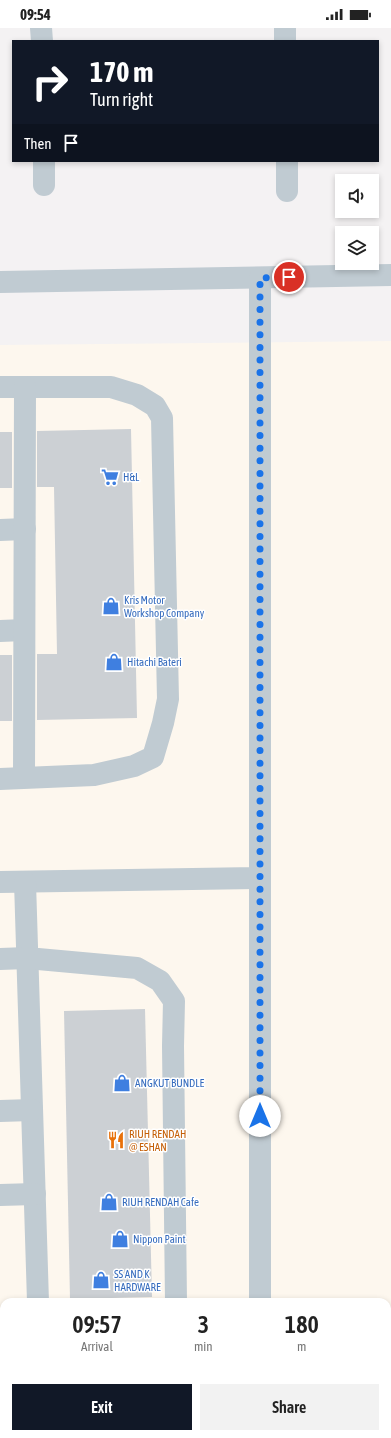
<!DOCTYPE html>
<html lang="en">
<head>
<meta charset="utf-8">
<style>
  :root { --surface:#fff; --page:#f2f2f2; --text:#222; --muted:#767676; --accent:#111827 }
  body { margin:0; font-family:"Asap Condensed",sans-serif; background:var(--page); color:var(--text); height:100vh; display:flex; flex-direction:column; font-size:15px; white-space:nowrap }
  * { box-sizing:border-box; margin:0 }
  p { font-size:13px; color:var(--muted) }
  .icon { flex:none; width:22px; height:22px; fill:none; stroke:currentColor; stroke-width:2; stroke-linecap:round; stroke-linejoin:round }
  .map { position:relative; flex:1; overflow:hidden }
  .side { position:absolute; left:0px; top:1270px; width:391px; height:140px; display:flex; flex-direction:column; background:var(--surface); border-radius:12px 12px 0 0; box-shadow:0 2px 6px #0003 }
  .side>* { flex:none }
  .banner { position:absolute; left:12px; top:12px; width:367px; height:122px; border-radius:0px; box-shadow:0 2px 6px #0003; background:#111827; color:#fff; overflow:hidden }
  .controls { position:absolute; left:335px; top:146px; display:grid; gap:8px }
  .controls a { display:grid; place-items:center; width:44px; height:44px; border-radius:0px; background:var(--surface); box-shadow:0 2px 6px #0003; font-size:20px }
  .pin { position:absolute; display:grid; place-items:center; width:34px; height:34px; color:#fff; margin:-17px; border:2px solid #fff; border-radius:50%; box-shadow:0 1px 4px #0007 }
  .me { position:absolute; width:44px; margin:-22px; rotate:0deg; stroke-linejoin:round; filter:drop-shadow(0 0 3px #0008) }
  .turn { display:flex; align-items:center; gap:14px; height:84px; padding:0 12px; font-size:18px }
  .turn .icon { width:52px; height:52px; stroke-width:2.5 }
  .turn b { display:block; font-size:28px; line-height:34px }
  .then { display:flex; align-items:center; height:38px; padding:0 12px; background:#0003; gap:8px; font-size:15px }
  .eta { display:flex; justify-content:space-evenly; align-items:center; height:68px; text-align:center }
  .eta b { font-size:24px; font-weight:600; line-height:28px }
  .primary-button { display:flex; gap:8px; margin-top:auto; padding:8px 12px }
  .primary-button a { flex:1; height:46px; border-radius:0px; background:var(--accent); color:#fff; font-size:16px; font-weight:600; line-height:46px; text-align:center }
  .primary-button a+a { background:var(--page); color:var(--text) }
  .status { display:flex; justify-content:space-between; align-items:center; height:28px; padding:0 20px; background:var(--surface); direction:ltr }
  .status svg { height:11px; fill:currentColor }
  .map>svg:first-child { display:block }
  .commercial { fill:#fdf7ee; fill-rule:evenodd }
  .building { fill:#ccd0d4 }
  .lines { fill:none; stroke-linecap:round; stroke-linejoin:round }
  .minor { stroke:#c0cbd2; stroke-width:22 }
  .route { stroke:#1a73e8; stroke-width:7; stroke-dasharray:0 12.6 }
  .labels { text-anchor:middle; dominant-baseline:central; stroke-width:3; stroke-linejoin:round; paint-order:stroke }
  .shop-label { font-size:11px; fill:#366cbe; stroke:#fff; text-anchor:start }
  .food-label { font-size:11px; fill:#c56008; stroke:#fff; text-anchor:start }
</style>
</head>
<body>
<div class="status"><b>09:54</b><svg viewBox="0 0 49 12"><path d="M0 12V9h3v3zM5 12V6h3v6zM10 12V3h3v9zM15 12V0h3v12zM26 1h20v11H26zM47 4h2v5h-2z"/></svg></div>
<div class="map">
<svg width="391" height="1410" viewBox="0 0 391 1410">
  <rect width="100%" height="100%" fill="#f4f2f3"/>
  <!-- commercial -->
  <path class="commercial" d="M391,313V1410H0V317ZM4,1274H387V1406H4Z"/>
  <!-- building -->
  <g class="building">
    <path d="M131,401L137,690L37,692V626H57L54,459H37V403Z"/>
    <rect x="0" y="404" width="12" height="56"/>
    <rect x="0" y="627" width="12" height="66"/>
    <path d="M145,981L152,1269L70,1271L64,983Z"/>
  </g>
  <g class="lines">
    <!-- minor -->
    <g class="minor">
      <path d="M41,0L42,13"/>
      <path d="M285,0V13"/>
      <path d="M44,133V157"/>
      <path d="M287,133V163"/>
      <path d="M0,254L391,247"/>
      <path d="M0,359H111L137,367L155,378L162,390L168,671L163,695L153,729L134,738L94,747L0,751"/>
      <path d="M0,502L25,501"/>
      <path d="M0,603L24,602"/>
      <path d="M24,749L25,359"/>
      <path d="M0,854L260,850V250"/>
      <path d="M25,854L38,1274"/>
      <path d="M0,931L27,930L137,940L160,953L174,973L173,1018L176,1274"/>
      <path d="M0,1083L32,1082"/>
      <path d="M0,1167L35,1166"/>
      <path d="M260,1274V850"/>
      <path d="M387,1332L391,1331"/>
      <path d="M0,1348H4"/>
      <path d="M42,1406V1410"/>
      <path d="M178,1406V1410"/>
      <path d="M262,1406V1410"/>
      <path d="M358,1410V1406"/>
    </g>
  </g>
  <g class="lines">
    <!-- route -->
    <path class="route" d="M260,1088V250L289,249"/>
  </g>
  <!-- icons -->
  <defs>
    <g id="supermarket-bare" transform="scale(1.38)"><path d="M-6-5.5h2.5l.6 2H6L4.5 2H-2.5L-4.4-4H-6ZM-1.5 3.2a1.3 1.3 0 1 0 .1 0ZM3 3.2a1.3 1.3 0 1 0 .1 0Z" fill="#3f7fe0" stroke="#fff" stroke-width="2.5" paint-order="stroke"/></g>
    <g id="shop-bare" transform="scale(1.38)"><path d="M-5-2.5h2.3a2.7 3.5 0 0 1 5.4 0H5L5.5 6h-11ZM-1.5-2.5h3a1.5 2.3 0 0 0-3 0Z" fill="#3f7fe0" stroke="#fff" stroke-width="2.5" paint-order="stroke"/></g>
    <g id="restaurant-bare" transform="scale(1.38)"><path d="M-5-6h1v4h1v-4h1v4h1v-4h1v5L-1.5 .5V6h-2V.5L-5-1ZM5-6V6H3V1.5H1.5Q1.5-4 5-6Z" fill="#e8710a" stroke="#fff" stroke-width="2.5" paint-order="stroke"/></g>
  </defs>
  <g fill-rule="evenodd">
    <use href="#supermarket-bare" x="110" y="449"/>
    <use href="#shop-bare" x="111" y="578"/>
    <use href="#shop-bare" x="114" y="634"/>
    <use href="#shop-bare" x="122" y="1055"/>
    <use href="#restaurant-bare" x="116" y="1112"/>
    <use href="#shop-bare" x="109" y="1174"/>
    <use href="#shop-bare" x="120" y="1211"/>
    <use href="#shop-bare" x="101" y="1252"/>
  </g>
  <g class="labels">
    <!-- shop labels -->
    <g class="shop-label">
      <text x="123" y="449">H&amp;L</text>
      <text x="124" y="572">Kris Motor<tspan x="124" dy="13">Workshop Company</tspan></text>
      <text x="127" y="634">Hitachi Bateri</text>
      <text x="135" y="1055">ANGKUT BUNDLE</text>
      <text x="122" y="1174">RIUH RENDAH Cafe</text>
      <text x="133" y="1211">Nippon Paint</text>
      <text x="114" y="1246">SS AND K<tspan x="114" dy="13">HARDWARE</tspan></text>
    </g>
    <!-- food labels -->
    <g class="food-label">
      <text x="129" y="1106">RIUH RENDAH<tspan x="129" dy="13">@ ESHAN</tspan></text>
    </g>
  </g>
</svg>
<div class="controls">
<a><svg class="icon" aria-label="sound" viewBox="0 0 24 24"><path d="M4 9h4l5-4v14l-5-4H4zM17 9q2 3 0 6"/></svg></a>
<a><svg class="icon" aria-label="layers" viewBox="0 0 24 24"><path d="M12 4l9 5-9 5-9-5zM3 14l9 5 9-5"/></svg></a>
</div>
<div class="pin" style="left:289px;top:249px;background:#d93025"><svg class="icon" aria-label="arrive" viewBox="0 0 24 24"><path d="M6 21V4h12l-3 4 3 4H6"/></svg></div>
<svg class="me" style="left:260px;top:1088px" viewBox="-20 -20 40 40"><circle r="19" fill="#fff"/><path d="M0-13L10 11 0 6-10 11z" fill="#1a73e8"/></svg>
<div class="banner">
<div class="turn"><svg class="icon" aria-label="right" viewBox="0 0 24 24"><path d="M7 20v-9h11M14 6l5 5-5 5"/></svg><div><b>170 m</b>Turn right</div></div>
<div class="then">Then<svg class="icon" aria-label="arrive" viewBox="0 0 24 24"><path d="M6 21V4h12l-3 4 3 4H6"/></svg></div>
</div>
<section class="side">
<div class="eta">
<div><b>09:57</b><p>Arrival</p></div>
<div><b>3</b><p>min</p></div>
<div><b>180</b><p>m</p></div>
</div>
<div class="primary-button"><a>Exit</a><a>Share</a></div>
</section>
</div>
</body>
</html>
